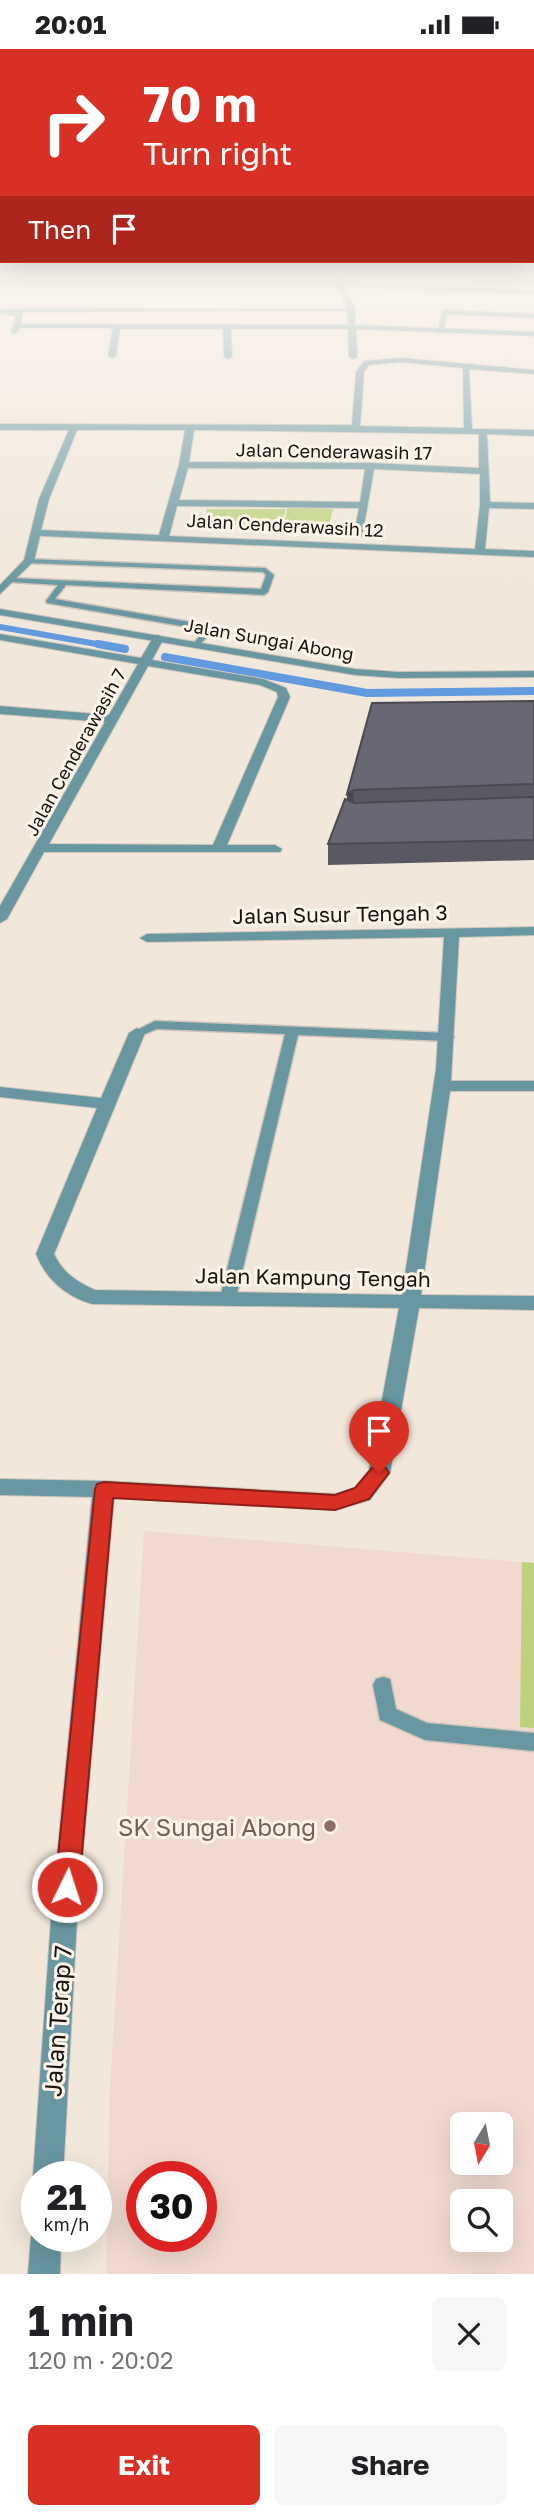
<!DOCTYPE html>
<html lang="en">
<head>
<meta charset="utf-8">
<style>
  :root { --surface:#fff; --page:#f6f6f6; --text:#202124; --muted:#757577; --accent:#d93025 }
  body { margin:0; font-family:"Golos Text",sans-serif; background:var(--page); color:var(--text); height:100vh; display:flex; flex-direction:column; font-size:26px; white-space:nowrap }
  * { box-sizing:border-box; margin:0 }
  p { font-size:23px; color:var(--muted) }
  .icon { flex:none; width:38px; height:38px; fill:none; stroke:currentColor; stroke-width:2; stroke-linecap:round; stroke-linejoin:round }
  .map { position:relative; height:2225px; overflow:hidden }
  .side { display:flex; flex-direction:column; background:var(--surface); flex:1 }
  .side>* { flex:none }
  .hud { position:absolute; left:0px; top:0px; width:536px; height:214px; box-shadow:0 7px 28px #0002; background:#d93025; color:#fff; overflow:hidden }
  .needle { width:46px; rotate:190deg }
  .tools { position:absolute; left:450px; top:2063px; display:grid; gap:14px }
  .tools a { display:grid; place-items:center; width:63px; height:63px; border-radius:10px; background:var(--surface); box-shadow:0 7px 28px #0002; font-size:35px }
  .speed { position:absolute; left:21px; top:2112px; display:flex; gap:14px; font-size:35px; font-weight:700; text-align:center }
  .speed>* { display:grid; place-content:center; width:91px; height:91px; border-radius:50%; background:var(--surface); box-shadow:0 7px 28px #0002; line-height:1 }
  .speed small { font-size:18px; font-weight:400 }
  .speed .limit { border:10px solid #d22; background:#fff; color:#111 }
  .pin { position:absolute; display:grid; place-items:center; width:60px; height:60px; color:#fff; margin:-72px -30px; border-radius:50% 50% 50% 0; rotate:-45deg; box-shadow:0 0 7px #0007 }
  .pin .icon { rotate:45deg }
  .me { position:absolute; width:77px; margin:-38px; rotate:4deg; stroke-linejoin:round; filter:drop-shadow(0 0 5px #0008) }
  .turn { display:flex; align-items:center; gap:24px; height:147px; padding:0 28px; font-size:32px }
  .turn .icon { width:91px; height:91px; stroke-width:2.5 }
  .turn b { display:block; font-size:49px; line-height:60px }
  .then { display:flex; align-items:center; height:66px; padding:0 28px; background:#0003; gap:14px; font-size:26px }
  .round { display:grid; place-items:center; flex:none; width:74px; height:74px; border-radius:10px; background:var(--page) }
  .summary { display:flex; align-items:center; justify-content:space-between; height:119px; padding:0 28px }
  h1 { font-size:42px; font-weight:700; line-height:52px }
  .action { display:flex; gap:14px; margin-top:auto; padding:14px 28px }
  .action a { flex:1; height:80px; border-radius:10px; background:var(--accent); color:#fff; font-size:28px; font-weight:700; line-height:80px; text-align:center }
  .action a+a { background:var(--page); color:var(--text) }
  .status { display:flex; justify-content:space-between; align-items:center; height:49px; padding:0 35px; background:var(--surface); direction:ltr }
  .status svg { height:19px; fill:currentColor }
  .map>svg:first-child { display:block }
  .education { fill:#f1d9cf; fill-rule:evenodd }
  .green { fill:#bed27e }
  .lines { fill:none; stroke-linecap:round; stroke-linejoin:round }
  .stream-far1 { stroke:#629adf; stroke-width:6 }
  .stream { stroke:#629adf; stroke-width:8 }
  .service-casing { stroke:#cec5ba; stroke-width:3 }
  .minor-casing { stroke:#cec5ba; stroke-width:2 }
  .tertiary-casing { stroke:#cec5ba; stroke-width:2 }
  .service { fill:#6897a1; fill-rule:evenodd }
  .minor { fill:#6897a1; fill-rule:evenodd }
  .tertiary { fill:#6897a1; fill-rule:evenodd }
  .wall { fill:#5a5963 }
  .shaded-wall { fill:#4a4850 }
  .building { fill:#696773; stroke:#4a4850; stroke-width:2 }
  .route { fill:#d93025; stroke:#8d1f18; stroke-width:2 }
  .education-dot { fill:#8d6e63; stroke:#fef4e7; stroke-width:2.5 }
  .labels { text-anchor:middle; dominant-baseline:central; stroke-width:6; stroke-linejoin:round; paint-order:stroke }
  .far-street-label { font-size:18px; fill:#181510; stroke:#fef4e7 }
  .street-label { font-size:21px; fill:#181510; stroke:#fef4e7 }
  .near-education-label { font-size:24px; fill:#785e54; stroke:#fef4e7; text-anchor:end }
  .near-street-label { font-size:24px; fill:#181510; stroke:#fef4e7 }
</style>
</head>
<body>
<div class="status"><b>20:01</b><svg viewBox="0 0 49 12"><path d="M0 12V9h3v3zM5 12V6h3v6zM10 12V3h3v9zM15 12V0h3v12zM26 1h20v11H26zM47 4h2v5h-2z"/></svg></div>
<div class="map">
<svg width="534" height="2225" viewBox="0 0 534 2225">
  <rect width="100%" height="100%" fill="#f1e7da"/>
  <!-- education -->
  <path class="education" d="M144,1482L534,1514V2225H106L110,2040ZM462,2076H500V2114H462ZM142,2128H201V2188H142ZM462,2152H500V2191H462Z"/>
  <!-- green -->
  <g class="green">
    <path d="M288,458L333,460L327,486L281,484Z"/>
    <path d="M207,460H286L281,477L203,476Z"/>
    <path d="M522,1513L534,1514V1679L520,1678Z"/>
  </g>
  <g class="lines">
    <!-- stream-far1 -->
    <path class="stream-far1" d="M0,578L108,597"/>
    <!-- stream -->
    <g class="stream">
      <path d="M98,595L125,600"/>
      <path d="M165,608L367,644L534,642"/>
    </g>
    <!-- service casing -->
    <g class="service-casing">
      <g id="service">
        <path d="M8,260H352L355,262L6,263Z"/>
        <path d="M445,261L534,265V269L447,265L443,283L438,284L442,263Z"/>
        <path d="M29,510L265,519L274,526L268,543L264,546L66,536L55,550L214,577V581L196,599L192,596L205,581L47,554L46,552L58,536L11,533L7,531L11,529L261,540L266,526L263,523L26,514V510Z"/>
        <path d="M155,972L448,984L454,988L448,992L298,986L236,1249L233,1253H223L220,1249L285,985L157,980L137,988L131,984Z"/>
        <path d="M383,1628L390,1630L396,1660L427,1674L534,1684V1702L425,1691L380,1671L373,1636L376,1630Z"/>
      </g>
    </g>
    <!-- minor casing -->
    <g class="minor-casing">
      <g id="minor">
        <path d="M334,229H340L342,233L534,241V245L344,237L355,259V276L534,283V287L356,280L357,308L353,310L349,308L348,280H231L232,308L228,310L224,308L223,280H120L116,307L112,309L108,307L113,279H20L15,285L11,283L16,267L0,264V260L23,263L21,275L348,276L347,259Z"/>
        <path d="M401,309L534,321V325L470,320L469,322L472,380L534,381V387L487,385L490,453L534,454V460L489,459L485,500L534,502V508L40,487L34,512L0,545V536L24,511L39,450L69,381H0V375L352,376L356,323L364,312ZM401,313L463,319L464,379L360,377L364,323L369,316ZM77,381H185L179,416L159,486L41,481L49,450ZM194,381L479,385V419L370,414L189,413ZM188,419L365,420L360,453L179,451ZM374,420L480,425V456L475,500L169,487L177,457L359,459L354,486L362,488Z"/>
        <path d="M0,585L141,609L154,587L158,586L164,589L152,611L263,630L286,639L290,648L227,796H275L282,800L280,803H44L7,870L0,874V857L105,673L0,665V657L109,666L138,615L0,591ZM148,617L260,636L277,643L278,648L213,796L49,795Z"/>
        <path d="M534,878V886L459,888L451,1032H534V1042H450L421,1246L534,1247V1261L419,1259L390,1424L370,1451L335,1461L114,1449L77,1870L63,2128H37V2137L33,2128L51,1870L92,1448L0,1446V1430L104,1432L335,1445L355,1439L369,1421L399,1259L92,1255C65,1247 46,1230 36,1205L97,1059L0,1048V1038L101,1049L129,984L137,979L145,984L54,1205C63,1224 77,1233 95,1241L402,1246L436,1020L444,888L147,893L140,889L147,885Z"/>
        <path d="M35,2177L37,2188H61L60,2225H28L31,2188Z"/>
      </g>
    </g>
    <!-- tertiary casing -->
    <g class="tertiary-casing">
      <path id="tertiary" d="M0,560L355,620L398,623L534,622V628L398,629L355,626L0,566Z"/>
    </g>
    <!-- service -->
    <use href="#service" class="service"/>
    <!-- minor -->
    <use href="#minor" class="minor"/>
    <!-- tertiary -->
    <use href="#tertiary" class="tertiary"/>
  </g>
  <!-- wall -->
  <path class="wall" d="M534,652V811L328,816V795L347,751L372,654Z"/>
  <!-- shaded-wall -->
  <path class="shaded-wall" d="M354,741L353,761L346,765L347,745Z"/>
  <!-- building -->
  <g class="building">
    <path d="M534,652V735L354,741L347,745L372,654Z"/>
    <path d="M534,748V791L328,795L345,750L354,754Z"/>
  </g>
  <!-- sky -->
  <linearGradient id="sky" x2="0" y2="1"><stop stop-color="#72aae4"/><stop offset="0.42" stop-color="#f9f4ee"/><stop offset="1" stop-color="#f9f4ee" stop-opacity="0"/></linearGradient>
  <rect width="534" height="541" fill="url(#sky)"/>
  <!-- route -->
  <path class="route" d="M379,1417L386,1419L389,1424L369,1450L335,1461L113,1449L79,1838L76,1846L67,1849L59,1846L55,1838L95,1440L97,1435L104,1433L335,1446L355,1439L372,1419Z"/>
  <!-- markers -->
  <circle class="education-dot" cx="330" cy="1777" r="7"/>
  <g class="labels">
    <!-- far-street labels -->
    <g class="far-street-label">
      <text transform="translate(334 402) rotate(1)">Jalan Cenderawasih 17</text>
      <text transform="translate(285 476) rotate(3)">Jalan Cenderawasih 12</text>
      <text transform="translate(269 590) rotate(10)">Jalan Sungai Abong</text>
      <text transform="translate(75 703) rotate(-61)">Jalan Cenderawasih 7</text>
    </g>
    <!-- street labels -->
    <g class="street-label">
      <text transform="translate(340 865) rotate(-1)">Jalan Susur Tengah 3</text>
      <text transform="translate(313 1228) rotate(1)">Jalan Kampung Tengah</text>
    </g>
    <!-- near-education labels -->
    <g class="near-education-label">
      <text x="316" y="1777">SK Sungai Abong</text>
    </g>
    <!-- near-street labels -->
    <g class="near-street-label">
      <text transform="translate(57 1972) rotate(-86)">Jalan Terap 7</text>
    </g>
  </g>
</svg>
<div class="tools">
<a><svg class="needle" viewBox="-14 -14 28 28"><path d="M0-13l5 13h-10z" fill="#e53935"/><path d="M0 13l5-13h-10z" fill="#757577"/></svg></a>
<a><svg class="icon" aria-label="search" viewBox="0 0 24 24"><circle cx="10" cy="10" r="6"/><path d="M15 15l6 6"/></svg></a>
</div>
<div class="speed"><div>21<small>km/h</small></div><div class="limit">30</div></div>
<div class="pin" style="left:379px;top:1424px;background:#d93025"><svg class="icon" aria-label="arrive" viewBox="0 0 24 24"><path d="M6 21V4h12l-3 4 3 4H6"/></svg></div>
<svg class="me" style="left:67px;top:1838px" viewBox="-20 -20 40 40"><circle r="17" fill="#d93025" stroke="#fff" stroke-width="3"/><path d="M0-11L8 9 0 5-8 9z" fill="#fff"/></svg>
<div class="hud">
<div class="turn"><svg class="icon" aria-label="right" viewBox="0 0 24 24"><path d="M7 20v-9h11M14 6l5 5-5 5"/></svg><div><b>70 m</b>Turn right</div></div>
<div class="then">Then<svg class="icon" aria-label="arrive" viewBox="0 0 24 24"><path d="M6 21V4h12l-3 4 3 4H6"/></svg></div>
</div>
</div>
<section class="side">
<div class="summary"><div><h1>1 min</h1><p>120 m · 20:02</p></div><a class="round"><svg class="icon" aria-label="close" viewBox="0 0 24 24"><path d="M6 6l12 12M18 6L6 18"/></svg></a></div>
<div class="action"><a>Exit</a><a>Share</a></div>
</section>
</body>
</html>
